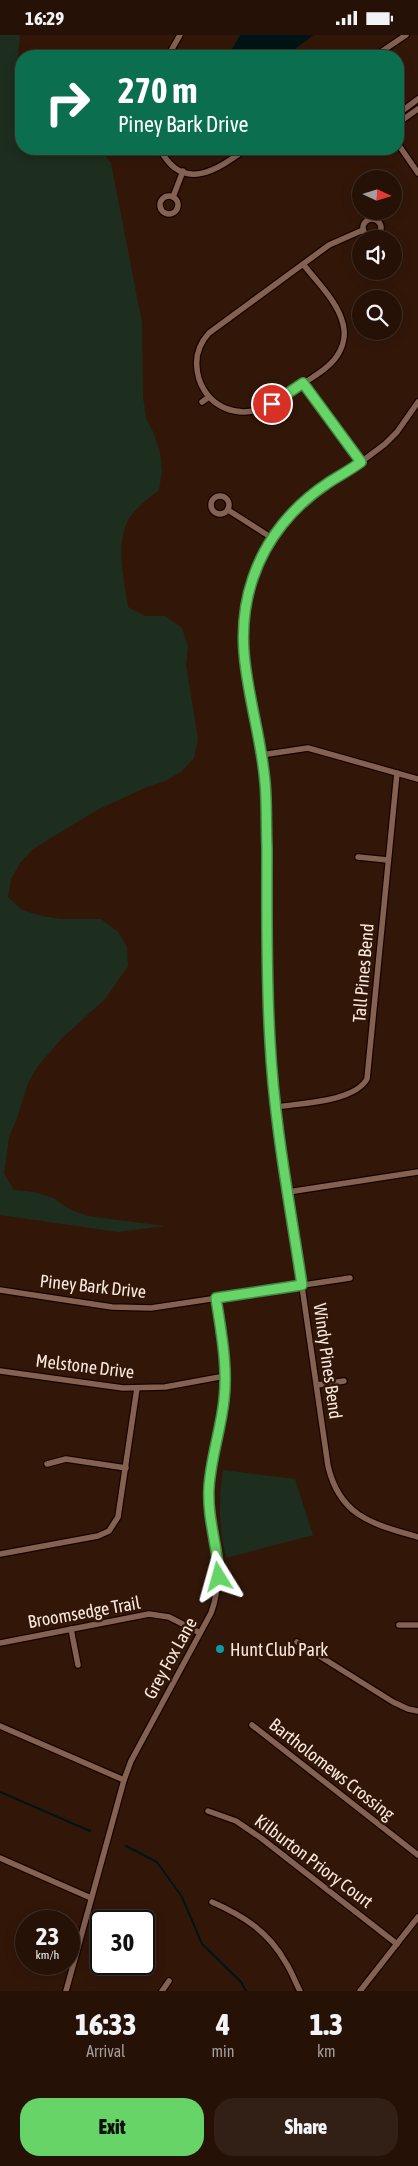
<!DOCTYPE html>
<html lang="en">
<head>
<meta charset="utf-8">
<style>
  :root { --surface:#261107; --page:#321f15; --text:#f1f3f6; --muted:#a49d9b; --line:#423128; --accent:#66d467 }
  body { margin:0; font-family:"Asap Condensed",sans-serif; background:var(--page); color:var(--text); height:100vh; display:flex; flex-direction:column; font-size:19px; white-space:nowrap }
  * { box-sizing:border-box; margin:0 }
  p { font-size:16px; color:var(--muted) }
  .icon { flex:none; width:28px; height:28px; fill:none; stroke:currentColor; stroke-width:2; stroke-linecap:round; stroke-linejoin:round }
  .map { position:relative; height:1956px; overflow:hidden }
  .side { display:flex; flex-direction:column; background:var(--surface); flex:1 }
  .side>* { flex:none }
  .top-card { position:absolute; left:15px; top:15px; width:389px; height:105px; border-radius:20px; box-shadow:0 2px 12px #0003,0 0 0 1px var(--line); background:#0b6e4f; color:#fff; overflow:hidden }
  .needle { width:32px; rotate:94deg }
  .controls { position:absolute; left:352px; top:135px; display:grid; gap:10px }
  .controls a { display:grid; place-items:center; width:50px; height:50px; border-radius:50%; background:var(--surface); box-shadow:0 2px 12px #0003,0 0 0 1px var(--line); font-size:25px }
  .speed { position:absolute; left:15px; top:1875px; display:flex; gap:10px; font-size:25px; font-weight:700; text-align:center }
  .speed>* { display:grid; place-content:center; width:65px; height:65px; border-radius:50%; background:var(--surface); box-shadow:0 2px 12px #0003,0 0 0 1px var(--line); line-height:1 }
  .speed small { font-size:12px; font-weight:400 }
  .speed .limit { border:2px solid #111; border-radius:8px; background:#fff; color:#111 }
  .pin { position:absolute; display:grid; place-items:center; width:42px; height:42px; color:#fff; margin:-21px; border:2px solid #fff; border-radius:50%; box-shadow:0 1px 5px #0007 }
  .me { position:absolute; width:55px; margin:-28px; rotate:352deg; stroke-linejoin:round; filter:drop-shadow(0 0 4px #0008) }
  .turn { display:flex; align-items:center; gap:18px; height:105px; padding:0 20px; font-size:22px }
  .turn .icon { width:65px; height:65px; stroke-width:2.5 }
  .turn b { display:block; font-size:35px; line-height:42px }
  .eta { display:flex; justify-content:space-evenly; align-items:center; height:85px; text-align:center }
  .eta b { font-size:30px; font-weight:800; line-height:35px }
  .action { display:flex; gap:10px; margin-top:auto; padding:10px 20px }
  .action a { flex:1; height:58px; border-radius:20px; background:var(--accent); color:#111; font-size:20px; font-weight:800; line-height:58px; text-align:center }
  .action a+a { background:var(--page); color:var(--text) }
  .status { display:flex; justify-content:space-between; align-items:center; height:35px; padding:0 25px; background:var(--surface); direction:ltr }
  .status svg { height:14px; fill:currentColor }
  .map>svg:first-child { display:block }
  .green { fill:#1d2e1f }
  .water { fill:#001415 }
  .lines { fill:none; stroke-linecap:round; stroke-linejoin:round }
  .stream { stroke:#001415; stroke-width:2 }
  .street-casing { stroke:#180200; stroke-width:8 }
  .street { stroke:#836252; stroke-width:5.5 }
  .route-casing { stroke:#428a43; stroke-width:12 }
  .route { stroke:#66d467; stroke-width:9 }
  .culture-dot { fill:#0f9aa8; stroke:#321709; stroke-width:2 }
  .labels { text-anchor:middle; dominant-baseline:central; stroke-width:5; stroke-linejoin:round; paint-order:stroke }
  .street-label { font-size:18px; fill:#fae7de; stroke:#321709 }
  .poi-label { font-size:18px; fill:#fae7de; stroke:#321709; text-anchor:start }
</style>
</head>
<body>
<div class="status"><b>16:29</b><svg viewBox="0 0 49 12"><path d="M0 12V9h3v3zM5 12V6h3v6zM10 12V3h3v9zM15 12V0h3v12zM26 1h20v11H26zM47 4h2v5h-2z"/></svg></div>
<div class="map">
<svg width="418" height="1956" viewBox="0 0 418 1956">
  <rect width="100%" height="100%" fill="#321709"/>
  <!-- green -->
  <g class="green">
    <path d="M0,0H20L18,21L21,26V114H100L111,128L142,288L143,362L146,383L154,399L160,418L162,436L159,455C150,462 141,469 133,478C113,501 124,545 128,572L146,581H165L182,593L188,612L186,630L198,704L194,723L181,737L165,746L147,752L97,775L33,814L20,828L11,844L8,862L22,875L42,881L61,884H101L118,897L127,912L128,931L105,964L62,1003L37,1032L28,1048L17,1083L9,1102L4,1139L14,1155L34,1157L53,1163L69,1174L87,1181L165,1191L118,1197L0,1180Z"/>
    <path d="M223,1435L295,1444L313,1500L226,1523C219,1490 218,1468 223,1435Z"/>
  </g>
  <!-- water -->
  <path class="water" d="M240,0H314L285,21H228Z"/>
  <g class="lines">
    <!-- stream -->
    <g class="stream">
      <path d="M0,1757L90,1796"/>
      <path d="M126,1811L157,1827L182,1862L202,1909L241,1947L246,1956"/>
    </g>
    <!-- street casing -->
    <g class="street-casing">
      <g id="street">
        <path d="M168,21L180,0"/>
        <path d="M375,21L406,0"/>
        <path d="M398,79L418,64"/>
        <path d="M398,88L418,74"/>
        <path d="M398,109L418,138"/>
        <path d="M160,114C183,159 218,134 246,114"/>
        <circle cx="169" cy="170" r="9"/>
        <path d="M173,162L183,136"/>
        <circle cx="372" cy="193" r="9"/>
        <path d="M303,229C317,247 338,267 343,289C346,300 343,312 337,321C329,333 313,342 301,350C290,357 279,367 266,372C238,384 209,373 199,344C194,327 197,311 209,298L329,210L363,195"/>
        <path d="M303,348L361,427"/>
        <path d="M202,367L209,362"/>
        <path d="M418,367L397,397L385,409L349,436L315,458L282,490L266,512L260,525L253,542L244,578L242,618L265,746L270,1007L276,1072L328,1431C340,1482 373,1489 418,1502"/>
        <circle cx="220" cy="470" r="9"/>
        <path d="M228,475L272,503"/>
        <path d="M261,720L308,713L418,744"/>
        <path d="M358,822L388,825"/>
        <path d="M276,1072C301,1068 354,1067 367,1044L397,738"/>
        <path d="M288,1157L418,1137"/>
        <path d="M0,1255L112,1272L151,1273L350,1243"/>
        <path d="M0,1336L123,1353L165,1352L225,1341"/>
        <path d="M317,1350L344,1346"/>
        <path d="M47,1429L66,1424L126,1433"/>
        <path d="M0,1519L98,1501L109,1496L118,1482L137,1353"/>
        <path d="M399,1590H418"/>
        <path d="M71,1594L78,1630"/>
        <path d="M297,1607L393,1667L408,1674L418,1676"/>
        <path d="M0,1608L149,1579L169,1582L200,1598"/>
        <path d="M252,1690L418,1820"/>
        <path d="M0,1691L124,1745"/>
        <path d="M208,1776L236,1786L261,1803L397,1909"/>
        <path d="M0,1823L91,1863"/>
        <path d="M212,1867C244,1881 269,1897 286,1928C292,1937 295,1947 300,1956"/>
        <path d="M66,1956L124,1745L131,1726L211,1578C227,1535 209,1503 209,1459C209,1427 221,1397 224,1365C228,1331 221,1297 216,1263"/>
        <path d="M162,1956L169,1946"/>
        <path d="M360,1956L418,1882"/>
      </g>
    </g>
    <!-- street -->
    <use href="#street" class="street"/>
  </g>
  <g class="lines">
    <!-- route casing -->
    <g class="route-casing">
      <path id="route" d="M219,1542C218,1512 207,1484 209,1452C211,1422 221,1394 224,1365C228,1331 221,1297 216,1263L302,1250C290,1170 274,1088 270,1006C266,942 267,877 267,813C266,791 267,769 265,747C259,676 228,615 253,543C266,504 293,471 328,448C339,441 350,435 361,427L303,348L272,369"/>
    </g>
    <!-- route -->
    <use href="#route" class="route"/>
  </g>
  <!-- markers -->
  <circle class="culture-dot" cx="220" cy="1614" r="5"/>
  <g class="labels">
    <!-- street labels -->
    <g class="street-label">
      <text transform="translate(363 938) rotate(-85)">Tall Pines Bend</text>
      <text transform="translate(93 1251) rotate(6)">Piney Bark Drive</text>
      <text transform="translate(328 1326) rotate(82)">Windy Pines Bend</text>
      <text transform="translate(85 1331) rotate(7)">Melstone Drive</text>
      <text transform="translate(84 1577) rotate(-10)">Broomsedge Trail</text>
      <text transform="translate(170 1623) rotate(-61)">Grey Fox Lane</text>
      <text transform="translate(332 1734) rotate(38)">Bartholomews Crossing</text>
      <text transform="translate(314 1826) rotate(37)">Kilburton Priory Court</text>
    </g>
    <!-- poi labels -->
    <g class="poi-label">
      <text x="230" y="1614">Hunt Club Park</text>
    </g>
  </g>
</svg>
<div class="controls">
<a><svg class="needle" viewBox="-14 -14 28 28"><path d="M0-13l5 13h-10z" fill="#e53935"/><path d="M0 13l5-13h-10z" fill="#a49d9b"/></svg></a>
<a><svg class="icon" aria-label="sound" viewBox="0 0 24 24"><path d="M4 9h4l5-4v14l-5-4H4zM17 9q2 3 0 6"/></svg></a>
<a><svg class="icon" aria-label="search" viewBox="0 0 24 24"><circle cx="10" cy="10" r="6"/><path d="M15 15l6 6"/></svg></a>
</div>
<div class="speed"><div>23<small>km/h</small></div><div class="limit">30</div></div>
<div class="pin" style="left:272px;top:369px;background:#d93025"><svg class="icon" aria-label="arrive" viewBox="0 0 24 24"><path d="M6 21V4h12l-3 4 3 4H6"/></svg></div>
<svg class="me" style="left:219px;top:1542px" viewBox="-20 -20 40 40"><path d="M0-17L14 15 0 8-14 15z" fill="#66d467" stroke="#fff" stroke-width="4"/></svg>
<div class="top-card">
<div class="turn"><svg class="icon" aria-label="right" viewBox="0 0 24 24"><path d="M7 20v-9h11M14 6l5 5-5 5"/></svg><div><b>270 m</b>Piney Bark Drive</div></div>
</div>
</div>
<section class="side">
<div class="eta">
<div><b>16:33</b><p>Arrival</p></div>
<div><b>4</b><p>min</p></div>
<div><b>1.3</b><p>km</p></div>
</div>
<div class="action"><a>Exit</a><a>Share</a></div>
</section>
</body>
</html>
